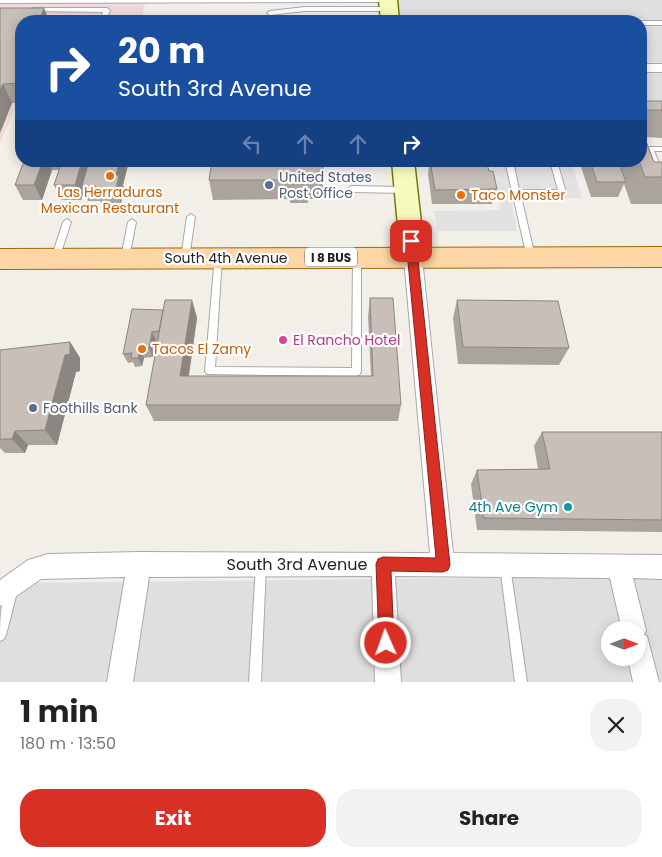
<!DOCTYPE html>
<html lang="en">
<head>
<meta charset="utf-8">
<style>
  :root { --surface:#fff; --page:#f2f2f2; --text:#222; --muted:#767676; --accent:#d93025 }
  body { margin:0; font-family:Poppins,sans-serif; background:var(--page); color:var(--text); height:100vh; display:flex; flex-direction:column; font-size:19px; white-space:nowrap }
  * { box-sizing:border-box; margin:0 }
  p { font-size:16px; color:var(--muted) }
  .icon { flex:none; width:28px; height:28px; fill:none; stroke:currentColor; stroke-width:2; stroke-linecap:round; stroke-linejoin:round }
  .map { position:relative; height:682px; overflow:hidden }
  .details { display:flex; flex-direction:column; background:var(--surface); flex:1 }
  .details>* { flex:none }
  .top-card { position:absolute; left:15px; top:15px; width:632px; height:152px; border-radius:20px; box-shadow:0 2px 12px #0003; background:#1a4fa0; color:#fff; overflow:hidden }
  .needle { width:32px; rotate:90deg }
  .tools { position:absolute; left:601px; top:621px; display:grid; gap:10px }
  .tools a { display:grid; place-items:center; width:45px; height:45px; border-radius:50%; background:var(--surface); box-shadow:0 2px 12px #0003; font-size:25px }
  .pin { position:absolute; display:grid; place-items:center; width:42px; height:42px; color:#fff; margin:-21px; border-radius:10px; box-shadow:0 2px 8px #0006 }
  .me { position:absolute; width:55px; margin:-28px; rotate:358deg; stroke-linejoin:round; filter:drop-shadow(0 0 4px #0008) }
  .turn { display:flex; align-items:center; gap:18px; height:105px; padding:0 20px; font-size:22px }
  .turn .icon { width:65px; height:65px; stroke-width:2.5 }
  .turn b { display:block; font-size:35px; line-height:42px }
  .lanes { display:flex; align-items:center; height:48px; padding:0 20px; background:#0003; justify-content:center; gap:25px; direction:ltr }
  .lanes .off { opacity:.35 }
  .round { display:grid; place-items:center; flex:none; width:52px; height:52px; border-radius:20px; background:var(--page) }
  .headline { display:flex; align-items:center; justify-content:space-between; height:85px; padding:0 20px }
  h1 { font-size:30px; font-weight:700; line-height:38px }
  .button { display:flex; gap:10px; margin-top:auto; padding:10px 20px }
  .button a { flex:1; height:58px; border-radius:20px; background:var(--accent); color:#fff; font-size:20px; font-weight:700; line-height:58px; text-align:center }
  .button a+a { background:var(--page); color:var(--text) }
  .map>svg:first-child { display:block }
  .residential { fill:#e0dfdf; fill-rule:evenodd }
  .commercial { fill:#f2dad9 }
  .parking { fill:#e2e2e2 }
  .lines { fill:none; stroke-linecap:round; stroke-linejoin:round }
  .lane-casing { stroke:#a9a9a9; stroke-width:2 }
  .street-casing { stroke:#a9a9a9; stroke-width:2 }
  .secondary-casing { stroke:#707d05; stroke-width:3 }
  .primary-casing { stroke:#a06b00; stroke-width:2 }
  .lane { fill:#fff; fill-rule:evenodd }
  .street { fill:#fff; fill-rule:evenodd }
  .secondary { fill:#f7fabf; fill-rule:evenodd }
  .primary { fill:#fcd6a4; fill-rule:evenodd }
  .wall { fill:#aba49e }
  .shaded-wall { fill:#8b8681 }
  .building { fill:#c7bfb8; stroke:#8b8681 }
  .route { fill:#d93025; stroke:#8d1f18 }
  .food-dot { fill:#e8710a; stroke:#fff; stroke-width:2 }
  .service-dot { fill:#5c6f8a; stroke:#fff; stroke-width:2 }
  .hotel-dot { fill:#d1479c; stroke:#fff; stroke-width:2 }
  .culture-dot { fill:#0f9aa8; stroke:#fff; stroke-width:2 }
  .labels { text-anchor:middle; dominant-baseline:central; stroke-width:4.5; stroke-linejoin:round; paint-order:stroke }
  .shield { fill:#fff; stroke:#646464; stroke-width:1 }
  .shield-label { font-size:12px; font-weight:bold; fill:#222 }
  .service-label { font-size:14px; fill:#4e5e75; stroke:#fff; text-anchor:start }
  .food-label { font-size:14px; fill:#c56008; stroke:#fff; text-anchor:start }
  .street-label { font-size:14px; fill:#222; stroke:#fff }
  .hotel-label { font-size:14px; fill:#b23c85; stroke:#fff; text-anchor:start }
  .culture-label { font-size:14px; fill:#0d838f; stroke:#fff; text-anchor:end }
  .near-street-label { font-size:16px; fill:#222; stroke:#fff }
</style>
</head>
<body>
<div class="map">
<svg width="662" height="682" viewBox="0 0 662 682">
  <rect width="100%" height="100%" fill="#f2efe9"/>
  <!-- residential -->
  <g class="residential">
    <path d="M0,0H662V117H641V21H389L387,0Z"/>
    <path d="M662,576V682H0V594L13,583ZM610,630H638V658H610Z"/>
  </g>
  <!-- commercial -->
  <path class="commercial" d="M0,1H146L140,21H21V106H16L0,143Z"/>
  <!-- parking -->
  <path class="parking" d="M428,161H571L582,198L511,199L517,231H437L434,211L501,210L491,165H429Z"/>
  <g class="lines">
    <!-- lane casing -->
    <g class="lane-casing">
      <g id="lane">
        <path d="M0,0H391L388,2L0,3Z"/>
        <path d="M305,7H389L392,9L389,11H305L270,15L267,13L270,11Z"/>
        <path d="M33,8H107L110,10L106,21H100L103,12L31,11L30,10Z"/>
        <path d="M346,16H377L387,21L344,19V17Z"/>
        <rect x="641" y="21" width="21" height="4"/>
        <path d="M648,147H662V151H654L662,170V182L658,179L646,149Z"/>
        <path d="M505,161H513L519,190H558L550,161H557L566,193L562,196H521L535,257L531,260L527,257Z"/>
        <path d="M351,186L406,187L410,190L406,193L351,192L347,189Z"/>
        <path d="M191,214L195,217L189,258L185,261L181,258L187,217Z"/>
        <path d="M67,219L71,222L59,259L58,261H52L51,259L63,222Z"/>
        <path d="M132,219L136,222L129,258L125,261L121,258L128,222Z"/>
        <path d="M357,254L361,257V372L359,375L356,376L207,374L205,371L215,256H221L222,258L215,367L352,368L353,257Z"/>
        <path d="M261,560L265,561L266,565L261,682H249L256,565L257,561Z"/>
        <path d="M505,561L509,562L510,566L527,682H515L500,566L501,562Z"/>
        <path d="M11,586L15,588L17,592L6,635L4,639L0,641C0,622 0,605 7,588Z"/>
      </g>
    </g>
    <!-- street casing -->
    <g class="street-casing">
      <g id="street">
        <rect x="641" y="64" width="21" height="8"/>
        <path d="M413,251L419,253L422,258L453,553L662,555V579L633,578L646,630L644,635L647,636L659,682H633L628,658H638V630H622L610,578L395,576L401,682H375L372,576L149,577L133,682H107L125,577L41,579L8,602L0,606V580L28,560L48,554L139,552L430,553L404,258L407,253Z"/>
      </g>
    </g>
    <!-- secondary casing -->
    <g class="secondary-casing">
      <g id="secondary">
        <path d="M379,0H397L399,21H381Z"/>
        <path d="M392,161H414L425,258L421,264L413,267L405,264L401,258Z"/>
      </g>
    </g>
    <!-- primary casing -->
    <g class="primary-casing">
      <path id="primary" d="M662,247V267L0,269V249Z"/>
    </g>
    <!-- lane -->
    <use href="#lane" class="lane"/>
    <!-- street -->
    <use href="#street" class="street"/>
    <!-- secondary -->
    <use href="#secondary" class="secondary"/>
    <!-- primary -->
    <use href="#primary" class="primary"/>
  </g>
  <!-- wall -->
  <g class="wall">
    <path d="M0,8H44L49,21H21V103H12L0,133Z"/>
    <path d="M641,101H662V138L645,137L654,162H662V204H631L624,184L618,197H591L579,161H641Z"/>
    <path d="M24,161H129L123,185L124,190L121,203H101L100,201H88L84,191L81,200H61L54,185L59,170H52L42,200H23L15,185Z"/>
    <path d="M323,161V190H319L318,199H308V203H290V199L213,200L209,180Z"/>
    <path d="M430,161H486L489,171L497,189L492,204H432L428,174Z"/>
    <path d="M370,298L401,405L398,421H154L146,405L158,341H156L153,357L144,358L142,366L135,367L133,362L128,363L123,354L163,310L192,300L197,318L189,376H371L368,316Z"/>
    <path d="M457,300L569,348L559,365L458,364L453,318Z"/>
    <path d="M70,342L80,358V371L76,372L57,445H28L25,453H5L0,448V350Z"/>
    <path d="M542,432H662V532L477,530L471,484L477,470L538,469L534,446Z"/>
  </g>
  <!-- shaded-wall -->
  <g class="shaded-wall">
    <path d="M44,8L49,21H39Z"/>
    <path d="M3,84L12,103L0,133V90Z"/>
    <path d="M43,161H48L52,170L42,200L34,185Z"/>
    <path d="M82,161H93L82,186L84,191L81,200L75,185Z"/>
    <path d="M120,161H129L123,185L124,190L121,203L116,188V175Z"/>
    <path d="M192,300L197,318L186,392L180,376Z"/>
    <path d="M152,332L156,341L153,357L149,348Z"/>
    <path d="M70,342L80,358V371L76,372L57,445L45,430L65,355Z"/>
    <path d="M140,349L144,358L142,366L138,358Z"/>
    <path d="M15,431L28,445L25,453L12,439Z"/>
  </g>
  <!-- building -->
  <g class="building">
    <path d="M0,8H44L39,21H21V83L3,84L0,90Z"/>
    <rect x="641" y="101" width="21" height="9"/>
    <path d="M641,129L654,162H662V177H645L639,161H641Z"/>
    <path d="M24,161H43L34,185H15Z"/>
    <path d="M62,161H82L75,185H54Z"/>
    <path d="M89,161H120L116,175H119L116,188H95L96,186H82Z"/>
    <path d="M212,161H323V171H318V180H307V184H289V180H209Z"/>
    <path d="M430,161H486L489,171H493L497,189L435,190Z"/>
    <path d="M590,161H618L626,182H597Z"/>
    <path d="M370,298H393L401,405H146L165,300H192L180,376H373Z"/>
    <path d="M457,300L558,301L569,348L463,347Z"/>
    <path d="M132,309L163,310L159,331L152,332L149,348L140,349L138,358H131L132,353L123,354Z"/>
    <path d="M70,342V354L65,355L45,430L15,431L12,439H0V350Z"/>
    <path d="M542,432H662V520L484,518L477,470L550,469Z"/>
  </g>
  <!-- route -->
  <path class="route" d="M411,237L416,241L450,565L448,570L443,572L391,571L394,643L392,648L386,650L381,648L379,643L376,564L378,559L383,557L436,558L406,241Z"/>
  <!-- markers -->
  <g class="food-dot">
    <circle cx="110" cy="176" r="5"/>
    <circle cx="461" cy="195" r="5"/>
    <circle cx="142" cy="349" r="5"/>
  </g>
  <g class="service-dot">
    <circle cx="269" cy="185" r="5"/>
    <circle cx="33" cy="408" r="5"/>
  </g>
  <circle class="hotel-dot" cx="283" cy="340" r="5"/>
  <circle class="culture-dot" cx="568" cy="507" r="5"/>
  <g class="labels">
    <!-- shield labels -->
    <rect class="shield" x="305" y="247.5" width="52" height="19" rx="4"/>
    <g class="shield-label">
      <text x="331" y="257">I 8 BUS</text>
    </g>
    <!-- service labels -->
    <g class="service-label">
      <text x="279" y="177">United States<tspan x="279" dy="16">Post Office</tspan></text>
      <text x="43" y="408">Foothills Bank</text>
    </g>
    <!-- food labels -->
    <g class="food-label">
      <text x="110" y="192" text-anchor="middle">Las Herraduras<tspan x="110" dy="16">Mexican Restaurant</tspan></text>
      <text x="471" y="195">Taco Monster</text>
      <text x="152" y="349">Tacos El Zamy</text>
    </g>
    <!-- street labels -->
    <g class="street-label">
      <text x="226" y="258">South 4th Avenue</text>
    </g>
    <!-- hotel labels -->
    <g class="hotel-label">
      <text x="293" y="340">El Rancho Hotel</text>
    </g>
    <!-- culture labels -->
    <g class="culture-label">
      <text x="558" y="507">4th Ave Gym</text>
    </g>
    <!-- near-street labels -->
    <g class="near-street-label">
      <text x="297" y="564">South 3rd Avenue</text>
    </g>
  </g>
</svg>
<div class="tools">
<a><svg class="needle" viewBox="-14 -14 28 28"><path d="M0-13l5 13h-10z" fill="#e53935"/><path d="M0 13l5-13h-10z" fill="#767676"/></svg></a>
</div>
<div class="pin" style="left:411px;top:241px;background:#d93025"><svg class="icon" aria-label="arrive" viewBox="0 0 24 24"><path d="M6 21V4h12l-3 4 3 4H6"/></svg></div>
<svg class="me" style="left:386px;top:643px" viewBox="-20 -20 40 40"><circle r="17" fill="#d93025" stroke="#fff" stroke-width="3"/><path d="M0-11L8 9 0 5-8 9z" fill="#fff"/></svg>
<div class="top-card">
<div class="turn"><svg class="icon" aria-label="right" viewBox="0 0 24 24"><path d="M7 20v-9h11M14 6l5 5-5 5"/></svg><div><b>20 m</b>South 3rd Avenue</div></div>
<div class="lanes"><svg class="icon off" aria-label="left" viewBox="0 0 24 24"><path d="M17 20v-9H6M10 6l-5 5 5 5"/></svg><svg class="icon off" aria-label="ahead" viewBox="0 0 24 24"><path d="M12 20V5M6 11l6-6 6 6"/></svg><svg class="icon off" aria-label="ahead" viewBox="0 0 24 24"><path d="M12 20V5M6 11l6-6 6 6"/></svg><svg class="icon" aria-label="right" viewBox="0 0 24 24"><path d="M7 20v-9h11M14 6l5 5-5 5"/></svg></div>
</div>
</div>
<section class="details">
<div class="headline"><div><h1>1 min</h1><p>180 m · 13:50</p></div><a class="round"><svg class="icon" aria-label="close" viewBox="0 0 24 24"><path d="M6 6l12 12M18 6L6 18"/></svg></a></div>
<div class="button"><a>Exit</a><a>Share</a></div>
</section>
</body>
</html>
